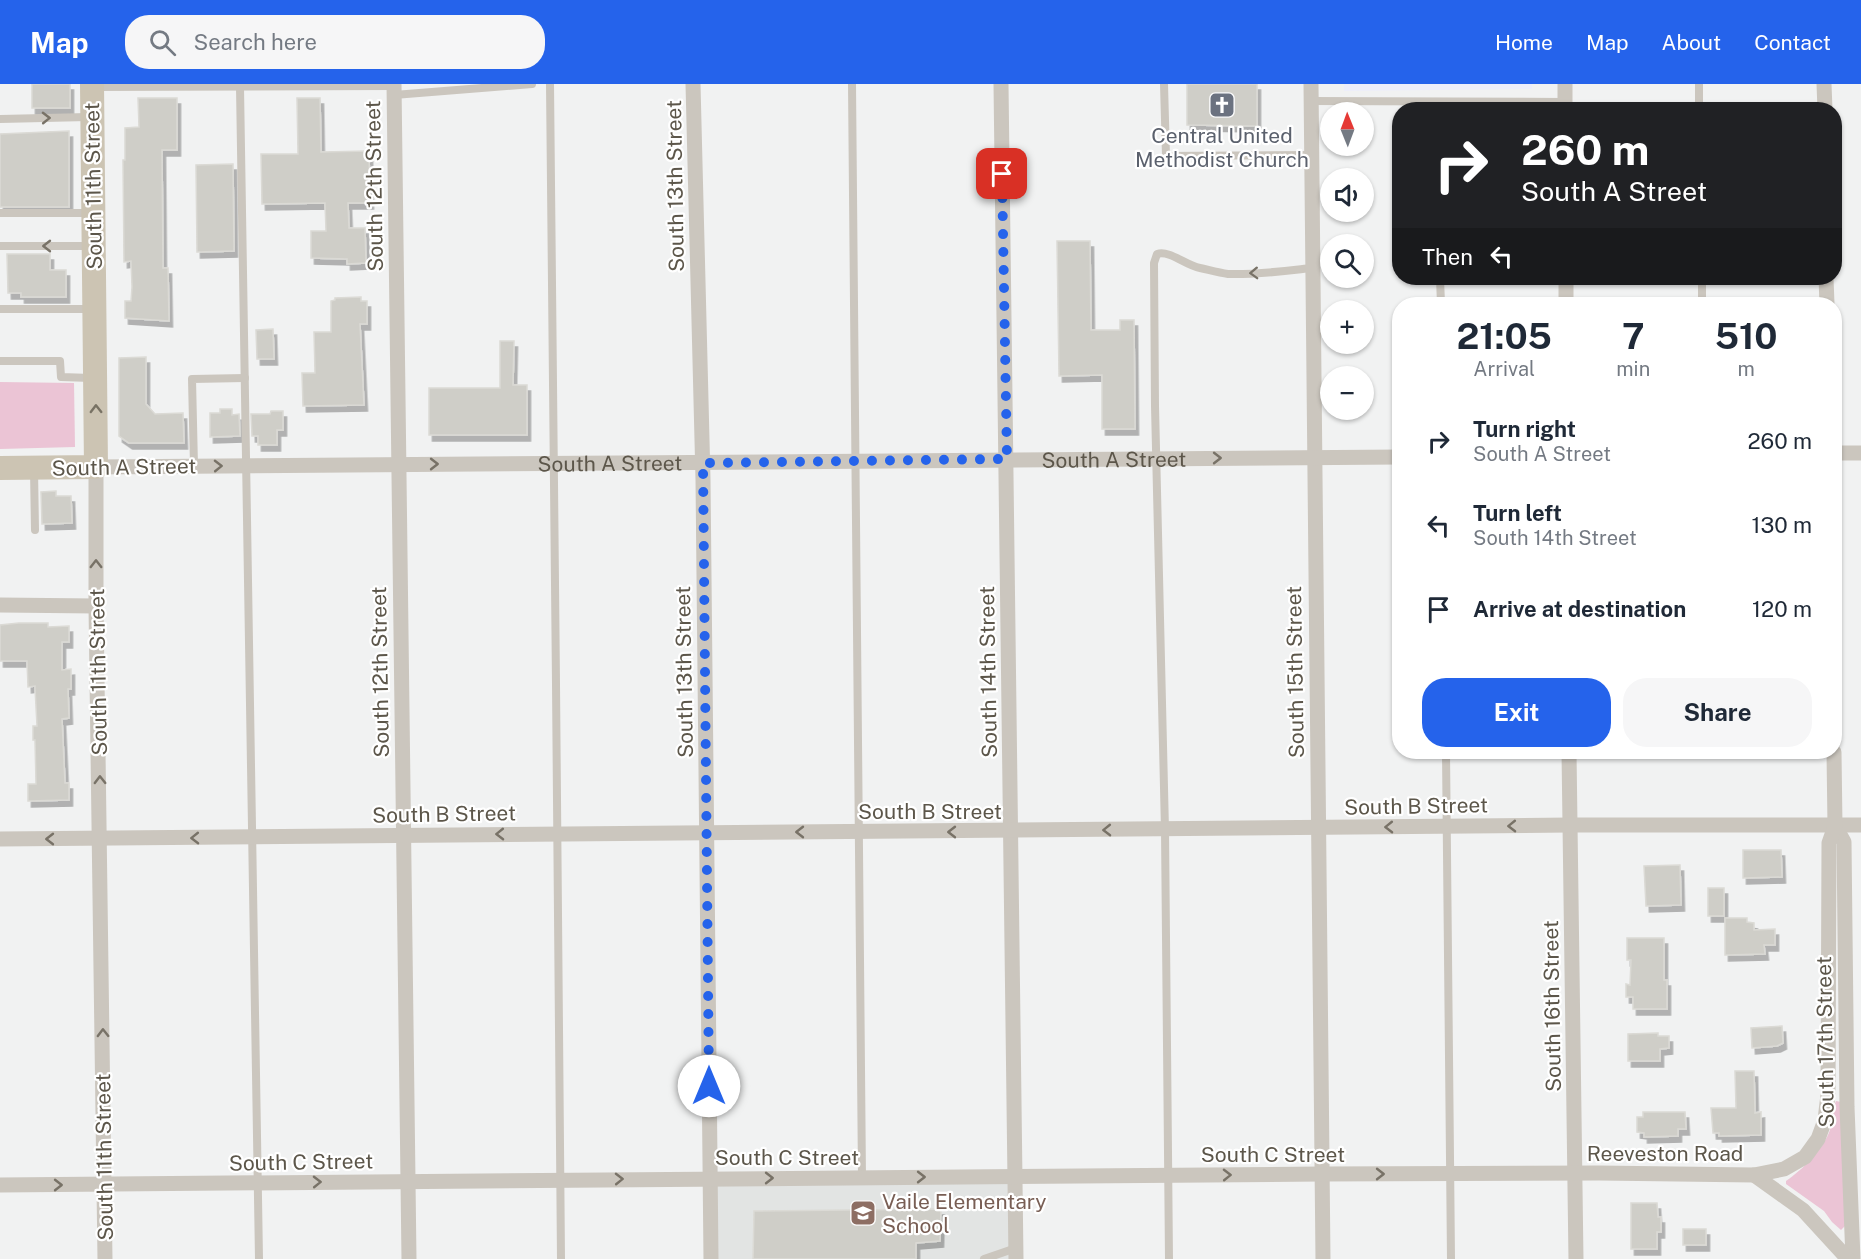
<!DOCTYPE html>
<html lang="en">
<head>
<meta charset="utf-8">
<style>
  :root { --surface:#fff; --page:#f6f6f7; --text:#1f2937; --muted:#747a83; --accent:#2563eb }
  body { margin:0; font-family:"Public Sans",sans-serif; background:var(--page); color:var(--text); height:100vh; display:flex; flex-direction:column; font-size:22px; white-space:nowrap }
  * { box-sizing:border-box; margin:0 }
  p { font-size:20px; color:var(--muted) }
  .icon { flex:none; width:33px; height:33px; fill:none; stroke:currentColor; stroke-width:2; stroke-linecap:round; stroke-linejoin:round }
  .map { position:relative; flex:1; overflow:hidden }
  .drawer { position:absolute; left:1392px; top:213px; width:450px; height:462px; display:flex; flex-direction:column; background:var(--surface); border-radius:24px; box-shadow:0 2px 4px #0004 }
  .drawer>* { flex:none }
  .top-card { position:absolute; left:1392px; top:18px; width:450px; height:183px; border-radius:24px; box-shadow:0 2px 4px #0004; background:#202124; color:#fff; overflow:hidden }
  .needle { width:39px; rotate:359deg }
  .fabs { position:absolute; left:1320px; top:18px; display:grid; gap:12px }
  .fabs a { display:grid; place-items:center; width:54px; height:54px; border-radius:50%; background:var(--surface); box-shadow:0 2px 4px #0004; font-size:30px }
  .pin { position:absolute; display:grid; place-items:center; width:51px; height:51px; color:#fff; margin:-26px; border-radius:12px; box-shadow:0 3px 9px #0006 }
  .me { position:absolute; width:66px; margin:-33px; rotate:0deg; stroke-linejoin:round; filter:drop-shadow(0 0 4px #0008) }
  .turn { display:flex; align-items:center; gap:21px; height:126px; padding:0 30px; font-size:27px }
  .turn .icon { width:78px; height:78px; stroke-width:2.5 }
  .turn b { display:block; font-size:42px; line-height:51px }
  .then { display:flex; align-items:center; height:57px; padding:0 30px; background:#0003; gap:12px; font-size:22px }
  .eta { display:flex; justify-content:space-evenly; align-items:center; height:102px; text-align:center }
  .eta b { font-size:36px; font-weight:700; line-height:42px }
  .cta { display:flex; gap:12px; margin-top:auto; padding:12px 30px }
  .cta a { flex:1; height:69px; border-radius:24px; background:var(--accent); color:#fff; font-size:24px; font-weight:700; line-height:69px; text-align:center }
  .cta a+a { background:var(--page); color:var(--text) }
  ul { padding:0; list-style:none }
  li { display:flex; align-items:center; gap:18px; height:84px; padding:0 30px }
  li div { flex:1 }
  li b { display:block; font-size:22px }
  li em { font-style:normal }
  header { display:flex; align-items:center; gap:36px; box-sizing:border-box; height:84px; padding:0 30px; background:var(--accent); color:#fff }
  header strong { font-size:28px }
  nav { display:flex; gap:33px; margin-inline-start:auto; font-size:21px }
  .search { width:420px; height:54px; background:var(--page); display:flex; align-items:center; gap:15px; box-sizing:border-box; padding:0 21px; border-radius:24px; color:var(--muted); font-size:22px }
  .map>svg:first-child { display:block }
  .commercial { fill:#edeefa }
  .education { fill:#e2e4e3 }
  .green { fill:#ebc4d5 }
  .building { fill:#cfcec8; stroke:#dbdad5; stroke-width:1.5; filter:url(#shadow) }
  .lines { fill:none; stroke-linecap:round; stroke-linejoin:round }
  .service { stroke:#cbc6be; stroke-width:8 }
  .minor { stroke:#cbc6be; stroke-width:15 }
  .primary { stroke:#ccc4b3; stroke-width:24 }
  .oneway { stroke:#787267 }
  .oneway2 { stroke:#787264 }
  .route { stroke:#2563eb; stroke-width:10; stroke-dasharray:0 18 }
  .labels { text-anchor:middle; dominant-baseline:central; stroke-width:4.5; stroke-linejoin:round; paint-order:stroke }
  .worship-label { font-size:21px; fill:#5b616d; stroke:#fff }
  .street-label { font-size:21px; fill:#5c564a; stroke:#fff }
  .education-label { font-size:21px; fill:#785e54; stroke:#fff; text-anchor:start }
</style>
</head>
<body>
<header>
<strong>Map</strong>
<div class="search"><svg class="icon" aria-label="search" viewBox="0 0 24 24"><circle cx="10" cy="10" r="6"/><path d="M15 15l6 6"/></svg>Search here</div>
<nav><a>Home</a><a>Map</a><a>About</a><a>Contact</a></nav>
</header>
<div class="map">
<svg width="1861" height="1175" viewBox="0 0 1861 1175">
  <defs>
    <filter id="shadow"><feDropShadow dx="3.5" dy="6" stdDeviation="0" flood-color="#0004"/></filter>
  </defs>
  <rect width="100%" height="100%" fill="#f1f2f2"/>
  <!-- commercial -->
  <path class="commercial" d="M1344,0H1532V5L1344,7Z"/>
  <!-- education -->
  <path class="education" d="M1015,1093L1016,1175H711L710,1094Z"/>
  <!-- green -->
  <g class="green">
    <path d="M0,298L74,299L75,363L0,365Z"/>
    <path d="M1836,1017L1841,1018L1845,1142L1841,1146L1832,1138L1824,1127L1786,1100V1097C1803,1085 1823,1066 1830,1046C1832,1036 1832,1026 1836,1017Z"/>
  </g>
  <!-- building -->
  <g class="building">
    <rect x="32" y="0" width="38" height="24"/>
    <path d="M1187,0H1257V42L1187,41Z"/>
    <path d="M138,14H177V66H162L163,184H168L169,237L125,234V217H131L132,203L131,177L124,178L123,76H125V44L139,43Z"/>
    <path d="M297,14H320L321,68L369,67L370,119H348L349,144H365L366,179L347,180V175L311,174V147H326L325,119L262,120L261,70H298Z"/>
    <path d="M69,47V123H0V50Z"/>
    <path d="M233,80L234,167L197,168L196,81Z"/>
    <path d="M1057,157H1090L1091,246H1120V236H1134L1135,345H1102V291L1059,292Z"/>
    <path d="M7,170H50V186H66V213H21V209H8Z"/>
    <path d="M361,213V217H367V240H360L364,321L303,322L302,289H315L314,248H331V217L335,216V214Z"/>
    <path d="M273,245L274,275H257L256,246Z"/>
    <path d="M500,257H514L513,301H527V351H429V304H500Z"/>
    <path d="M146,273V320L155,330L183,329L184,359H129L119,352V274Z"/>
    <path d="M220,325H232V331L239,330L240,352L210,353V329H220Z"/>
    <path d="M271,327H283V346H277V361H258V352H252L251,330H270Z"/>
    <path d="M56,407V412H71L72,439L42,440L41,408Z"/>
    <path d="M19,539H48V543L69,542V558H62V586L71,585V605H68L69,634L62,635L65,699H69V716L28,717V700H36L35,656H33V642H37L35,604V602L28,603L27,577H0V541Z"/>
    <path d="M1743,766H1781L1782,793L1743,794Z"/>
    <path d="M1680,781L1681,821L1646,822L1644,782Z"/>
    <rect x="1708" y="804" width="16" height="28"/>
    <path d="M1725,834H1747V838L1754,839V846L1775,845V861H1764L1765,870L1725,871Z"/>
    <path d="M1627,854H1664V896H1667V925H1633V913H1626V900L1630,901L1631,876H1627Z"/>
    <path d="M1782,942L1783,959L1777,962L1752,964L1751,944Z"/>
    <path d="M1658,949V952H1669V964L1660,965V977H1628V950Z"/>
    <path d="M1735,987H1754L1755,1029L1761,1028V1051L1719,1052V1049H1713L1711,1024H1736Z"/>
    <path d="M1643,1028H1685L1686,1045H1678V1052L1644,1053V1049L1637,1048V1033H1643Z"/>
    <path d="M1631,1119H1657L1658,1133H1661V1148H1657V1165H1631Z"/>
    <path d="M941,1125L940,1157L916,1159V1175H753L754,1127Z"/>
    <rect x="1683" y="1145" width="23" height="16"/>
  </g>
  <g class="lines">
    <!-- service -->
    <g class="service">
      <path d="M550,0C552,392 560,783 561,1175"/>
      <path d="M852,0L862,1094"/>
      <path d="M1164,0L1166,72L1311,71"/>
      <path d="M1699,0V26"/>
      <path d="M94,3L394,2"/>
      <path d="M240,3L259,1175"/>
      <path d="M394,11L532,0"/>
      <path d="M1311,17L1565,18"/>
      <path d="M0,35L88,33"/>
      <path d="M0,129H89"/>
      <path d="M0,162H89"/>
      <path d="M1440,194L1441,220"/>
      <path d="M1702,194V220"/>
      <path d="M0,225H90"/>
      <path d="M0,277H60L61,293L91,294"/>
      <path d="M194,382L192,295L245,294"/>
      <path d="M34,385L35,446"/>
      <path d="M1446,668L1451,1175"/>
      <path d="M984,1175L1016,1164"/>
      <path d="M1169,1175L1165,746L1155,322L1154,179L1157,170C1170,166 1185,181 1200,184C1209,186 1219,189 1228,190C1256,191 1285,187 1312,184"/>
    </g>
    <!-- minor -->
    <g class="minor">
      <path d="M394,0L409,1175"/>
      <path d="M693,0L703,395L711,1175"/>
      <path d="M1001,0L1016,1175"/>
      <path d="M1311,0L1323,1175"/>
      <path d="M1565,0V26"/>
      <path d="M1824,0L1825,26"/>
      <path d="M1566,194V220"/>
      <path d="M1826,194L1827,220"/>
      <path d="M1834,369H1861"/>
      <path d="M0,521L96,522"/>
      <path d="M1569,668L1576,1175"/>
      <path d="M1835,742L1844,758L1847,1023L1853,1175"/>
      <path d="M0,755L1570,741H1861"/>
      <path d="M1754,1091L1803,1126L1848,1175"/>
      <path d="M0,1101L1322,1090L1599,1089L1754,1091L1784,1085L1805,1073L1818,1055L1825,1036L1828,1011L1829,759L1835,742L1834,668"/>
      <path id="s1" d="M105,1175L96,522V383L1400,373"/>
    </g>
    <!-- primary -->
    <path class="primary" d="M0,384L96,383L92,0"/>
  </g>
  <!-- one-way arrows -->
  <defs><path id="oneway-chevron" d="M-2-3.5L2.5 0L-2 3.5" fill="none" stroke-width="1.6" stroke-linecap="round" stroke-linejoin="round" transform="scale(1.5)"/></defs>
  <g class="oneway">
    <use href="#oneway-chevron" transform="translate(46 34) rotate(-1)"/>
    <use href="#oneway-chevron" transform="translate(47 162) rotate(-180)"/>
    <use href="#oneway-chevron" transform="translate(1254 189) rotate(178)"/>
    <use href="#oneway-chevron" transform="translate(1217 374)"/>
    <use href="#oneway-chevron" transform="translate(434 380)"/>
    <use href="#oneway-chevron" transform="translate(218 382) rotate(-1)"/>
    <use href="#oneway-chevron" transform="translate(96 480) rotate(-90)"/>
    <use href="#oneway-chevron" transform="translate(100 696) rotate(-91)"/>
    <use href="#oneway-chevron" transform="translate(1512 742) rotate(179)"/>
    <use href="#oneway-chevron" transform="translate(1389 743) rotate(179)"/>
    <use href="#oneway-chevron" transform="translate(1107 746) rotate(179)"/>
    <use href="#oneway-chevron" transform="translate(800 748) rotate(180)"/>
    <use href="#oneway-chevron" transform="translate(952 748) rotate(180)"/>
    <use href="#oneway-chevron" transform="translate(500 750) rotate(179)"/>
    <use href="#oneway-chevron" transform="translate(195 754) rotate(179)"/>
    <use href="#oneway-chevron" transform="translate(50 755) rotate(180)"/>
    <use href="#oneway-chevron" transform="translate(103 949) rotate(-91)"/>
    <use href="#oneway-chevron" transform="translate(1380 1090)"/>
    <use href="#oneway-chevron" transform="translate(1227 1091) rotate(-1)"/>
    <use href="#oneway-chevron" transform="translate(921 1093)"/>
    <use href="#oneway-chevron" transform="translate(769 1094)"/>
    <use href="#oneway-chevron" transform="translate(619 1095) rotate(-1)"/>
    <use href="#oneway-chevron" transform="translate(317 1098) rotate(-1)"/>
    <use href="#oneway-chevron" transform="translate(58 1101)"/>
  </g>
  <use class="oneway2" href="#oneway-chevron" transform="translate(96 325) rotate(-91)"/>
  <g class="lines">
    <!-- route -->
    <path class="route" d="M709,1002L703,379L1007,375L1002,90"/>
  </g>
  <!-- icons -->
  <defs>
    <g id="church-square" transform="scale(1.35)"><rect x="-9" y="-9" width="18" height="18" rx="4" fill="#6b7280" stroke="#fff"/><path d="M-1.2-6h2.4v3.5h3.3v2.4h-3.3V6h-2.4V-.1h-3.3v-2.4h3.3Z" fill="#fff"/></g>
    <g id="school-square" transform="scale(1.35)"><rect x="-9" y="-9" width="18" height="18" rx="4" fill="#8d6e63" stroke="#fff"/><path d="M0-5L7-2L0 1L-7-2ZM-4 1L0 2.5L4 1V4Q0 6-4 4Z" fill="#fff"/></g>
  </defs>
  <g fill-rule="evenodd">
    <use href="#church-square" x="1222" y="21"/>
    <use href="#school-square" x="863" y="1129"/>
  </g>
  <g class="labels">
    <!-- worship labels -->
    <g class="worship-label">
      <text x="1222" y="51">Central United<tspan x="1222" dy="24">Methodist Church</tspan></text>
    </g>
    <!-- street labels -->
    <g class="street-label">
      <text transform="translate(93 102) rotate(-91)">South 11th Street</text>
      <text transform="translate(374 102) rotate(-91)">South 12th Street</text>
      <text transform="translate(675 102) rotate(-91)">South 13th Street</text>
      <text stroke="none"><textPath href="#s1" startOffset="1810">South A Street</textPath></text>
      <text stroke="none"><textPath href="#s1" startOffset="1306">South A Street</textPath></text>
      <text transform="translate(124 383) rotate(-1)">South A Street</text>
      <text transform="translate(98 588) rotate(-91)">South 11th Street</text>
      <text transform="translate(380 588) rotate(-91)">South 12th Street</text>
      <text transform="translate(684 588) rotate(-91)">South 13th Street</text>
      <text transform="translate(988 588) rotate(-91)">South 14th Street</text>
      <text transform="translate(1295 588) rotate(-91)">South 15th Street</text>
      <text transform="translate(1416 722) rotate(-1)">South B Street</text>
      <text x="930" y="727">South B Street</text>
      <text transform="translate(444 730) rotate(-1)">South B Street</text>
      <text transform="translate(1552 922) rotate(-91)">South 16th Street</text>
      <text transform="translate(1825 958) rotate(-91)">South 17th Street</text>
      <text x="1665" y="1069">Reeveston Road</text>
      <text x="1273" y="1070">South C Street</text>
      <text transform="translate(104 1073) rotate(-91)">South 11th Street</text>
      <text x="787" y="1073">South C Street</text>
      <text transform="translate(301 1078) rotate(-1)">South C Street</text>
    </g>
    <!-- education labels -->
    <g class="education-label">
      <text x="882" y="1117">Vaile Elementary<tspan x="882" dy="24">School</tspan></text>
    </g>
  </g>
</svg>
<div class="fabs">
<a><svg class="needle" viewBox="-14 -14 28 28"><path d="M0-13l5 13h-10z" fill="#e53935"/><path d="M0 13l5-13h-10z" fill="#747a83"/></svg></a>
<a><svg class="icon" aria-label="sound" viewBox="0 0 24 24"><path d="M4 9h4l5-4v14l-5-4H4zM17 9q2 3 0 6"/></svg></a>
<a><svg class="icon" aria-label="search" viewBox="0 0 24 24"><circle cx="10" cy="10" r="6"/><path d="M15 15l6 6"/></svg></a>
<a>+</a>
<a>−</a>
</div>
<div class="pin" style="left:1002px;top:90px;background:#d93025"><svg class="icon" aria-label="arrive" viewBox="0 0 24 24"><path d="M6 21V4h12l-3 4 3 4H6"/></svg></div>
<svg class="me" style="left:709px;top:1002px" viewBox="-20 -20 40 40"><circle r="19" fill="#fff"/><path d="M0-13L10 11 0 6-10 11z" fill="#2563eb"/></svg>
<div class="top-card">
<div class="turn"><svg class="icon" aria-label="right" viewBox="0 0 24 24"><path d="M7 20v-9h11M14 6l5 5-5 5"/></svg><div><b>260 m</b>South A Street</div></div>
<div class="then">Then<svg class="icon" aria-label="left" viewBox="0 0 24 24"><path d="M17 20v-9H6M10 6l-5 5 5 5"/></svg></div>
</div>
<section class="drawer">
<div class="eta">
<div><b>21:05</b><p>Arrival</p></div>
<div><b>7</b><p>min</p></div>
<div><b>510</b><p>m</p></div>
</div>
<ul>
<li><svg class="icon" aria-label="right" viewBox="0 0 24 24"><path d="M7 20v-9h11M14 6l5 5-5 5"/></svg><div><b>Turn right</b><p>South A Street</p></div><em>260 m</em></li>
<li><svg class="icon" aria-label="left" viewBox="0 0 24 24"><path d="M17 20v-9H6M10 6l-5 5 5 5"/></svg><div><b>Turn left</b><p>South 14th Street</p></div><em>130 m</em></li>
<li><svg class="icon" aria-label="arrive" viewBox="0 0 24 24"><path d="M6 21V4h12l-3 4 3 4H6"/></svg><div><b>Arrive at destination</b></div><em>120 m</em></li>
</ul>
<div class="cta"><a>Exit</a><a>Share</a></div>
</section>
</div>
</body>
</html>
